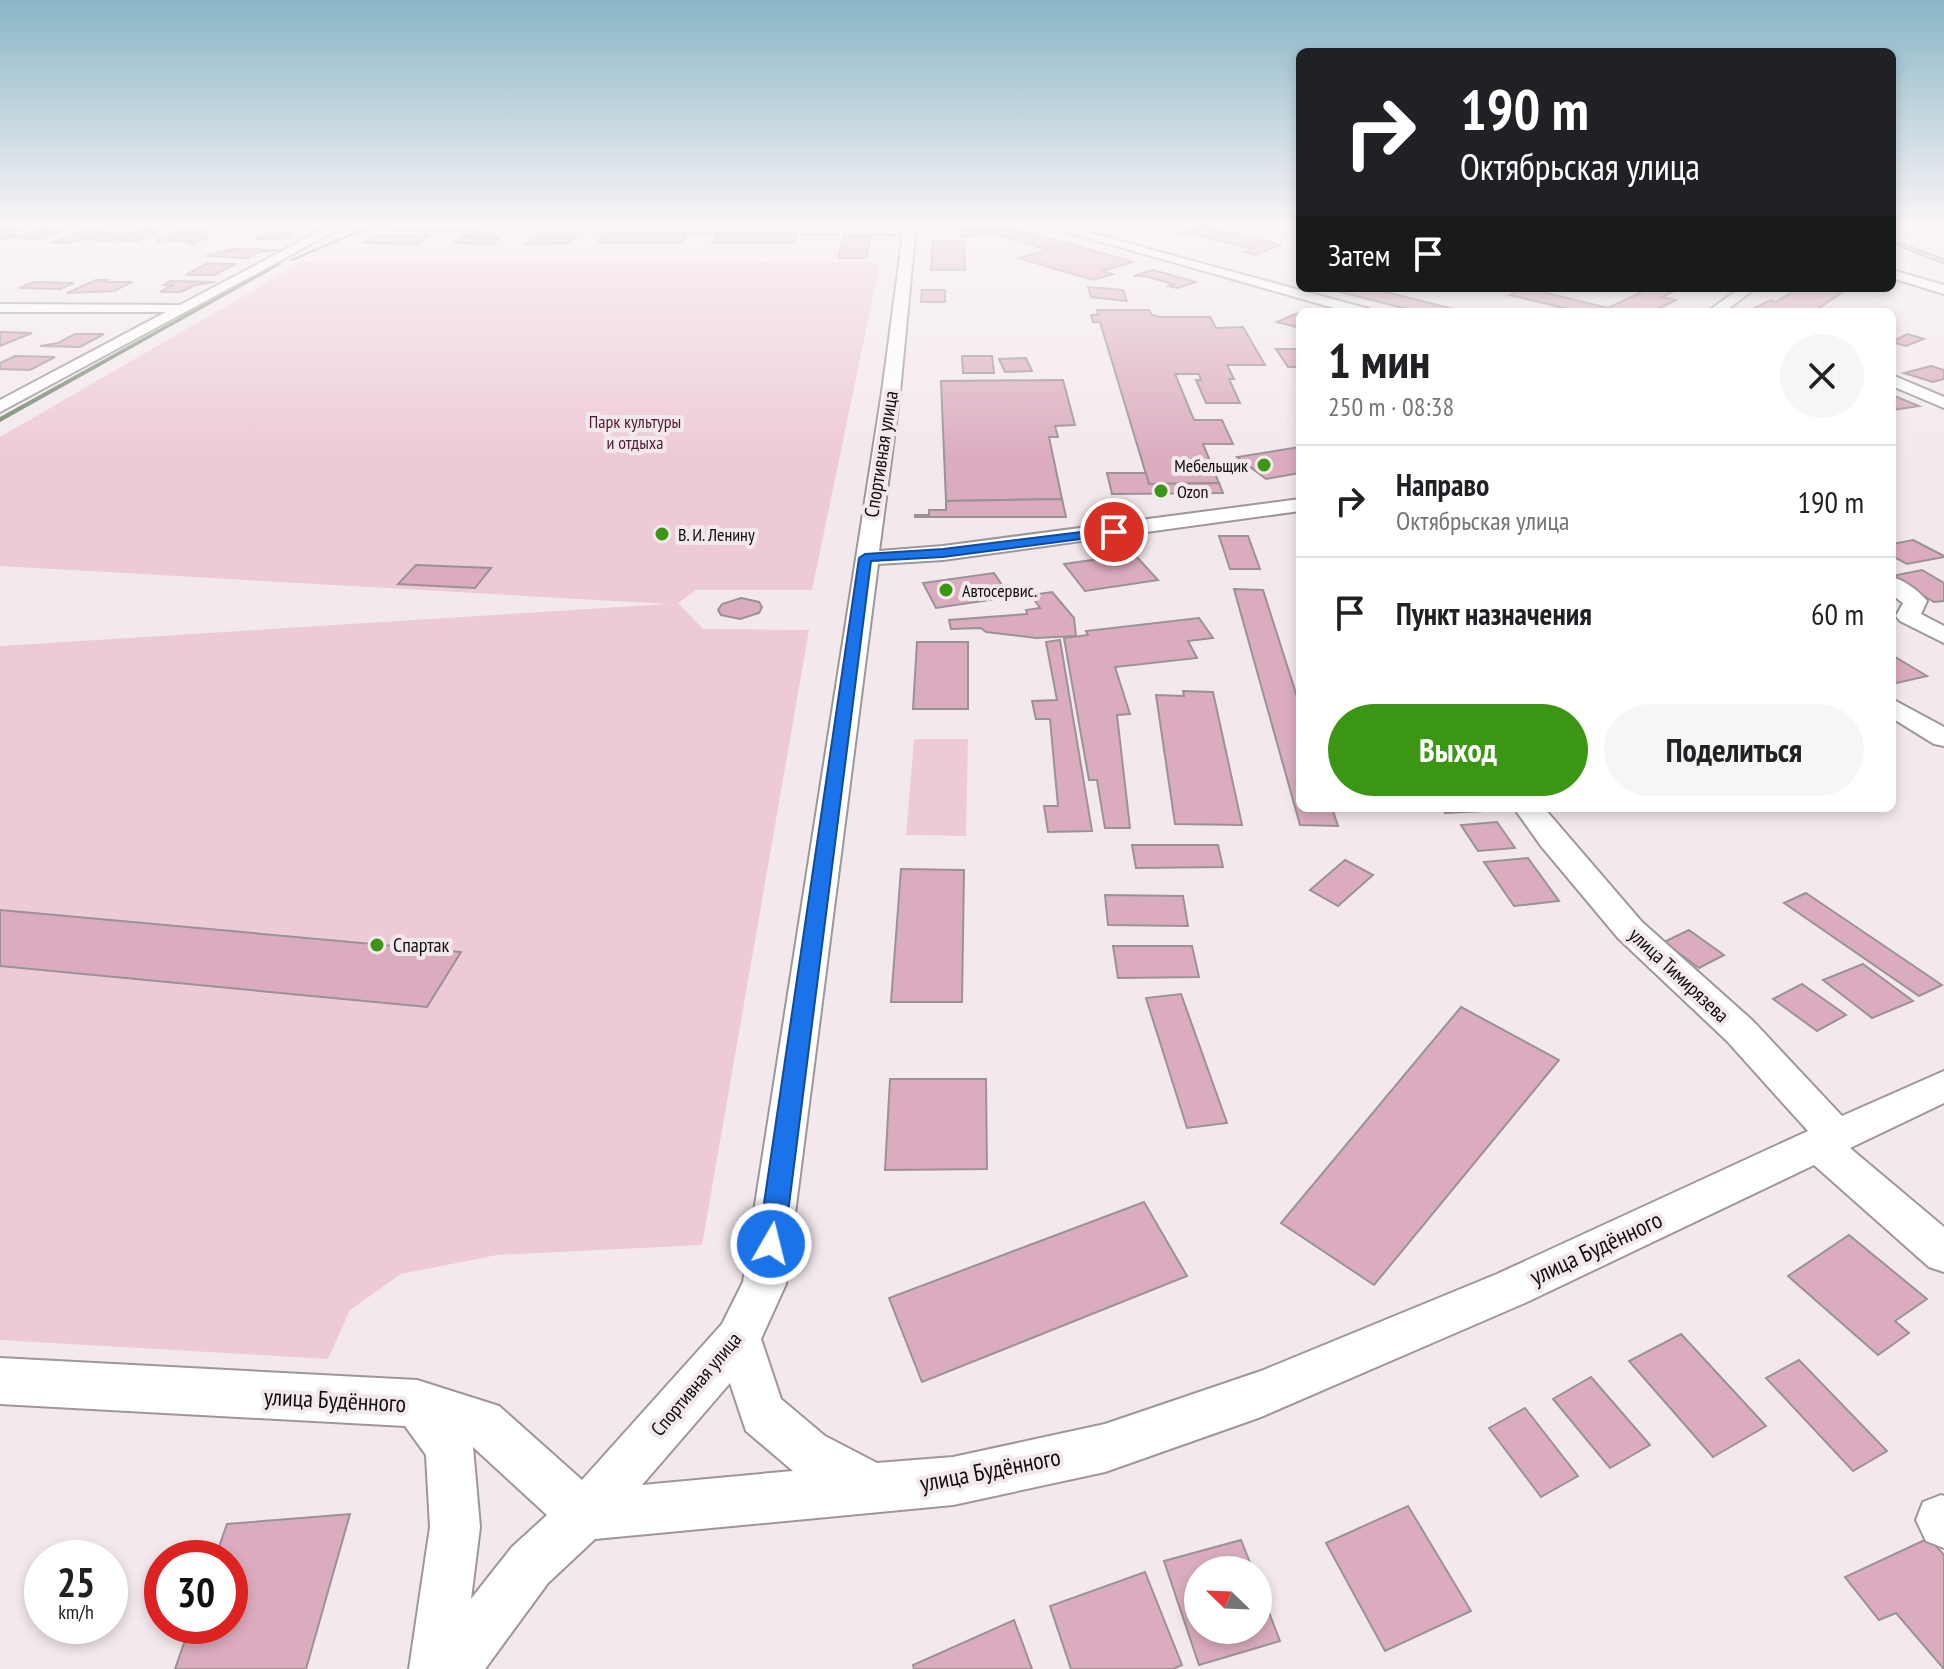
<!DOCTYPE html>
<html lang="ru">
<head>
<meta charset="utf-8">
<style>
  :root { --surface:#fff; --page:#f6f6f6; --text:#202124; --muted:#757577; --line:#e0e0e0; --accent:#3a9613 }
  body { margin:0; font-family:"PT Sans Narrow",sans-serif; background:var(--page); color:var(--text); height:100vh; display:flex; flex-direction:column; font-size:30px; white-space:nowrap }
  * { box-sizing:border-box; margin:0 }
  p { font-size:26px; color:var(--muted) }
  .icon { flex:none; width:44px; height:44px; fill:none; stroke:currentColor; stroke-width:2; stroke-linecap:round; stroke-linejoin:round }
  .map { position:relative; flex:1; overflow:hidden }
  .sheet { position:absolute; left:1296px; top:308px; width:600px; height:504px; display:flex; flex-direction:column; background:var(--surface); border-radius:12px; box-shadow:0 4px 12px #0003 }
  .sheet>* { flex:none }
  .hud { position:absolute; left:1296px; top:48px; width:600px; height:244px; border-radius:12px; box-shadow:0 4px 12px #0003; background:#202124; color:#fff; overflow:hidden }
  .needle { width:52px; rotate:293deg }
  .fabs { position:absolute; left:1184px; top:1556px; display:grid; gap:16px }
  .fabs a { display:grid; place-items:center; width:88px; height:88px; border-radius:50%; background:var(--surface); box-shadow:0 4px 12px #0003; font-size:40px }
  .speed { position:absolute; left:24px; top:1540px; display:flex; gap:16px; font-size:40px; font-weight:700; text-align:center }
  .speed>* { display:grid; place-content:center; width:104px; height:104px; border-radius:50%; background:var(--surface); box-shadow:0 4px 12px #0003; line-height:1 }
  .speed small { font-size:20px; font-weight:400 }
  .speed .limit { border:12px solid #d22; background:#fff; color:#111 }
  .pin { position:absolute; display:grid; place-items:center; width:68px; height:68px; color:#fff; margin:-34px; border:4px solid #fff; border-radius:50%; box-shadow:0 2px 8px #0007 }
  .me { position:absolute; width:88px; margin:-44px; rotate:8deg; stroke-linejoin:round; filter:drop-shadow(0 0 6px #0008) }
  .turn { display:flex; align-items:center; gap:28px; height:168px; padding:0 32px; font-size:36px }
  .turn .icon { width:104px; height:104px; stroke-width:2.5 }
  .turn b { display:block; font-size:56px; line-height:68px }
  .then { display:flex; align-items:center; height:76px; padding:0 32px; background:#0003; gap:16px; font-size:30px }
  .round { display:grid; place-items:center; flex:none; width:84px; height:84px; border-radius:42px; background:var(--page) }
  .overview { display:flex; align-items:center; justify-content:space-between; height:136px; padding:0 32px }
  h1 { font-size:48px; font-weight:700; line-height:60px }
  .cta { display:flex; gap:16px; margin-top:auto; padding:16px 32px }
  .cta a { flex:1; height:92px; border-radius:48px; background:var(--accent); color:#fff; font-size:32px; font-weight:700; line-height:92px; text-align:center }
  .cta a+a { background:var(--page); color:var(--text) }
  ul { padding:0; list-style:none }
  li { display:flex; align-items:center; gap:24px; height:112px; padding:0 32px; border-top:2px solid var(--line) }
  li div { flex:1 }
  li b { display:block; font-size:30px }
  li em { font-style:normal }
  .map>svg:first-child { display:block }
  .green { fill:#edcad8 }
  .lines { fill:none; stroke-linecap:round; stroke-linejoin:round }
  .stream { fill:#72866c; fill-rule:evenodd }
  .building { fill:#dbacbf; stroke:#9b9295; stroke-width:2 }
  .minor-casing { stroke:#9f9699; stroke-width:4 }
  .minor { fill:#fff; fill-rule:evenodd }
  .route { fill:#1a73e8; stroke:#114b97; stroke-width:2 }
  .poi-dot { fill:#3a9613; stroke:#f3e9ed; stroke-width:3 }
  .labels { text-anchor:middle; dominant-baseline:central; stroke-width:8; stroke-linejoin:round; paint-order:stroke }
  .far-park-label { font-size:18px; fill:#521a36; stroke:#f3e9ed }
  .far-poi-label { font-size:18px; fill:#110e0f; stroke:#f3e9ed; text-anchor:start }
  .street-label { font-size:20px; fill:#110e0f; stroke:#f3e9ed }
  .poi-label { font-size:20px; fill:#110e0f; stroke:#f3e9ed; text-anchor:start }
  .near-street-label { font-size:24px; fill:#110e0f; stroke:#f3e9ed }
</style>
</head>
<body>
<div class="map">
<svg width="1944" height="1669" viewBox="0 0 1944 1669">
  <rect width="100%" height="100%" fill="#f3e9ed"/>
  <!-- green -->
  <g class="green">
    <path d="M302,262H874L879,267L812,590H696L678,603L703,629L809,630L702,1245L497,1255L401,1274L350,1310L328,1359L0,1340V646L668,604L0,566V437Z"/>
    <path d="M914,739H968L966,836L906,835Z"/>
  </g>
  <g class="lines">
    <!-- stream -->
    <g class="stream">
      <path d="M358,230L362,231L293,261L289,260Z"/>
      <path d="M278,263L282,264L0,422V417Z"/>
    </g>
  </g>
  <!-- building -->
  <g class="building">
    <path d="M1206,226L1280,245L1255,255L1244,252L1253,249L1190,233H1173Z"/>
    <path d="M1008,227L1070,244L1049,250L982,230Z"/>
    <path d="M0,228L24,229L9,234L18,235L6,239H0Z"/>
    <path d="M976,228L991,233L964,237L956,230Z"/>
    <path d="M40,229L63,230L41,239L18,238Z"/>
    <path d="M83,231L133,232L111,241L82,239L70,243H52Z"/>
    <path d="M140,231H159L137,241H118Z"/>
    <path d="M178,232H207L200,236H210L193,244H186L193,241L155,242Z"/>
    <path d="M265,234H292L282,239H255Z"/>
    <path d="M464,235L502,236L493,244L454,243Z"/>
    <path d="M717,235H797L794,243H712Z"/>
    <path d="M376,236H428L418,244L365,243Z"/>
    <path d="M533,236H577L570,243L526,244Z"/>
    <path d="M604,236H686L681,243H598Z"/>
    <path d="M844,236H871L866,258H838Z"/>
    <path d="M933,241H964L965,270H931Z"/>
    <path d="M1892,243H1900L1944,259V264Z"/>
    <path d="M1070,244L1133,262L1102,271L1113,274L1093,280L1019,258Z"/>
    <path d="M233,249L278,250L259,252L247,258L206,256Z"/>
    <path d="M208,263L236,264L214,275H186Z"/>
    <path d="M1153,270L1196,282L1177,288L1168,286L1173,284L1145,276H1133Z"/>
    <path d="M96,280H107L104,282H132L114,291L67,293Z"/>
    <path d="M170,281L215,282L195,285L181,292H160L173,285H164Z"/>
    <path d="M34,282L74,283L60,289L19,288Z"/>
    <path d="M1088,287L1123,290L1127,301L1091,297Z"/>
    <path d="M1325,288H1370L1465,312H1418Z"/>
    <path d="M1526,288L1608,308L1642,292L1631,290L1635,288H1680L1662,297L1676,300L1651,312H1580L1510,295Z"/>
    <path d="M1793,288H1841L1847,289L1813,312L1748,311L1771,300L1776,302L1797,289Z"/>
    <path d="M922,290H945V302H921Z"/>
    <path d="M1097,310H1149L1152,315L1160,317H1210L1216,328L1243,327L1265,365H1227L1234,379H1229L1240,403H1206L1196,380H1201L1199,374H1175L1194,420H1222L1233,444H1203L1219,483L1149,484L1100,322H1093L1091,315H1098Z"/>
    <path d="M1300,313V328L1277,322L1293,315Z"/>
    <path d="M0,332L32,333L0,346Z"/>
    <path d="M75,334H104L80,347L40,346L58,343Z"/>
    <path d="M1907,334L1924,339L1906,346L1892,342Z"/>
    <path d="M1276,349H1300V367H1288Z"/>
    <path d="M15,356L55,357L30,370L0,369V363Z"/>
    <path d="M962,356H992L994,373H963Z"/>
    <path d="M1026,358L1032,371L1005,372L999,359Z"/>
    <path d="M1931,366L1944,370V379L1933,382L1904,373Z"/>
    <path d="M1063,380L1075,425L1055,426L1058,437H1049L1062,499L946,501L941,381Z"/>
    <path d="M1892,395L1919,406L1892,410Z"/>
    <path d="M1300,447V473L1266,479L1237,457Z"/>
    <path d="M1107,473H1146L1149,484L1219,483L1223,493L1112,494Z"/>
    <path d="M1062,499L1066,517H915V515H929V510H946V501Z"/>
    <path d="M1219,536H1248L1260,569H1230Z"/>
    <path d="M1913,540L1944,556V557L1907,564L1892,556V544Z"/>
    <path d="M1134,554L1158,580L1085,591L1064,564Z"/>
    <path d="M416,565L491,568L475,588L398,584Z"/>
    <path d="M1922,570L1944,583V601L1934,602L1892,576Z"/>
    <path d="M994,573L1010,597L936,608L923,583Z"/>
    <path d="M1234,589L1263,590L1300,706V808H1332L1338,826L1300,825Z"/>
    <path d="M1052,592L1074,618L1076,636L1036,638L986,632L981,628L951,629L949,620L1027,614L1026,610L1040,608L1031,595Z"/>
    <path d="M741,598L759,602L762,607L759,613L740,619L721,615L718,610L722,604Z"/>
    <path d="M1199,618L1213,638L1188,641L1197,658L1115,667L1130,714L1117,715L1130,828H1105L1097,780H1089L1064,638L1088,635L1086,631Z"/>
    <path d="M1060,640L1092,831L1048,832L1044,806H1058L1050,719H1036L1032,701L1057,700L1046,642Z"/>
    <path d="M917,642H968V709H913Z"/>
    <path d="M1892,655L1927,676L1892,684Z"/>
    <path d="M1183,691L1213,692L1242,825L1175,824L1156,695L1184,696Z"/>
    <path d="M1442,808H1481L1483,811L1445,813Z"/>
    <path d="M1497,822L1515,848L1478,851L1461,825Z"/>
    <path d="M1132,845H1218L1223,867L1136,868Z"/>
    <path d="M1528,858L1559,901L1514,906L1484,862Z"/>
    <path d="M1345,860L1373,875L1338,906L1310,890Z"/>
    <path d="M901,869L964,870L962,1002H891Z"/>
    <path d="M1806,893L1942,985L1919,996L1784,903Z"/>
    <path d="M1105,895L1183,896L1188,926L1108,925Z"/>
    <path d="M0,910L461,952L427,1007L0,966Z"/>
    <path d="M1689,930L1724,955L1699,968L1664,942Z"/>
    <path d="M1113,946H1192L1199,977L1118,978Z"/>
    <path d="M1863,964L1913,1001L1872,1018L1823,980Z"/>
    <path d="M1802,984L1846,1015L1817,1031L1773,999Z"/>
    <path d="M1181,994L1227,1123L1187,1128L1146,998Z"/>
    <path d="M1461,1007L1559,1060L1374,1285L1281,1223Z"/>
    <path d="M890,1079H986L987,1169L885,1170Z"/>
    <path d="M1144,1202L1187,1276L922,1382L889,1298Z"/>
    <path d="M1849,1235L1927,1299L1895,1321L1909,1333L1878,1355L1788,1276Z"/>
    <path d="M1681,1334L1766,1426L1713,1457L1629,1361Z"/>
    <path d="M1799,1360L1887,1451L1853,1471L1766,1378Z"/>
    <path d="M1591,1377L1650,1445L1610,1468L1553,1399Z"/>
    <path d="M1525,1408L1578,1476L1541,1497L1489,1428Z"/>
    <path d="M1408,1506L1471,1611L1385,1651L1326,1543Z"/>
    <path d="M350,1514L306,1669H175L190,1626H230V1558H215L227,1524Z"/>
    <path d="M1929,1538L1944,1555V1669L1896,1613L1879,1620L1845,1577Z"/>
    <path d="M1241,1540L1253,1570H1198V1630H1258V1584L1280,1641L1199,1665L1164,1561Z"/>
    <path d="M1145,1572L1182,1665L1173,1669H1071L1050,1606Z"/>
    <path d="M1014,1620L1032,1669H914L913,1665Z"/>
  </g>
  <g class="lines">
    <!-- minor casing -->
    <g class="minor-casing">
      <g id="minor">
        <path d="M133,224L904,226V224H916L900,392L879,551L943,546L1300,499V511L943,560L878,564L786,1284L761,1339L781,1399L825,1436L877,1463L953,1457L1105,1424L1261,1371L1497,1274L1808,1131L1727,1041L1618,938L1541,846L1514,808H1544L1642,922L1753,1021L1842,1116L1944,1071V1103L1850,1148L1944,1227V1272L1929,1267L1814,1165L1527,1302L1261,1417L1105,1472L953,1505L595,1539L548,1583L485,1669H409L430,1527L426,1455L405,1426L0,1404V1358L417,1380L499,1406L582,1480L722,1324L743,1282L882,392L903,234L339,229L0,412V400L166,312H0V304L180,305L324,229L139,228ZM730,1383L746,1431L793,1471L642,1485ZM473,1447L547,1515L512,1547L471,1599L480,1527Z"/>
        <path d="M1039,224H1057L1369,309L1371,312H1348Z"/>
        <path d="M1892,270L1944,285V294L1892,278Z"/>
        <path d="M1740,288H1756L1724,312H1707Z"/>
        <path d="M1892,375L1944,397V408L1892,386Z"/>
        <path d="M1892,577C1904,580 1919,591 1927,601L1921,614L1944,626V643L1900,621L1896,616L1903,603L1892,595Z"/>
        <path d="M1892,699L1944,727V746L1934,744L1892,718Z"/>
        <path d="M1941,1495L1944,1496V1548L1926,1541L1916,1520L1923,1502Z"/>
      </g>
    </g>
    <!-- minor -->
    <use href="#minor" class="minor"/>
  </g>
  <!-- sky -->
  <linearGradient id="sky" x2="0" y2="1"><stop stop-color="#89b6c6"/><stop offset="0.49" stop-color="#faf5f7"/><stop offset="1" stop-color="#faf5f7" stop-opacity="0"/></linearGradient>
  <rect width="1944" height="457" fill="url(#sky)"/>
  <!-- route -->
  <path class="route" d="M1114,528L1118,529V534L943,557L871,561L784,1244L780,1252L771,1256L762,1252L758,1244L859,558L865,554L943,549Z"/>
  <!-- markers -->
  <g class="poi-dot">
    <circle cx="1264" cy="465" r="8"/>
    <circle cx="1161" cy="491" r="8"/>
    <circle cx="662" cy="534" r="8"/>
    <circle cx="946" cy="590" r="8"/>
    <circle cx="377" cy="945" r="8"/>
  </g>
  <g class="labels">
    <!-- far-park labels -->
    <g class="far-park-label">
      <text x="635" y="421">Парк культуры<tspan x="635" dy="21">и отдыха</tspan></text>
    </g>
    <!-- far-poi labels -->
    <g class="far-poi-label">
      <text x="1248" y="465" text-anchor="end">Мебельщик</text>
      <text x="1177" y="491">Ozon</text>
      <text x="678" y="534">В. И. Ленину</text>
      <text x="962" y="590">Автосервис.</text>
    </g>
    <!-- street labels -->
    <g class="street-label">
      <text transform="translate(881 454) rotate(-81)">Спортивная улица</text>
      <text transform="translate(1679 975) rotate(43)">улица Тимирязева</text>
      <text transform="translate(696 1384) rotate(-50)">Спортивная улица</text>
    </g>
    <!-- poi labels -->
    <g class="poi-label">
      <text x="393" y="945">Спартак</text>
    </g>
    <!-- near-street labels -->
    <g class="near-street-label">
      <text transform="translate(1596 1248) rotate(-25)">улица Будённого</text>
      <text transform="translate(335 1400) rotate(3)">улица Будённого</text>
      <text transform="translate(990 1470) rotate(-11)">улица Будённого</text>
    </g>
  </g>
</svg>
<div class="fabs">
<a><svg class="needle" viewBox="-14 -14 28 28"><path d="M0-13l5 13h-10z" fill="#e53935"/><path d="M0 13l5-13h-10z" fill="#757577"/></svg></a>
</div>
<div class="speed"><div>25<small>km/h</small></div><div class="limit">30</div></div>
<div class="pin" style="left:1114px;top:532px;background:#d93025"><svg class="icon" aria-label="arrive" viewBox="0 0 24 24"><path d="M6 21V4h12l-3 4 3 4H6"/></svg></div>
<svg class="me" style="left:771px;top:1244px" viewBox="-20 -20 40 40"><circle r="17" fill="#1a73e8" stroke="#fff" stroke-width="3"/><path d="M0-11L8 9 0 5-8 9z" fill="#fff"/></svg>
<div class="hud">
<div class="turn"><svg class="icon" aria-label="right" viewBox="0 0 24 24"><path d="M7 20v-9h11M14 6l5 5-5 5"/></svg><div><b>190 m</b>Октябрьская улица</div></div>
<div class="then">Затем<svg class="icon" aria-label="arrive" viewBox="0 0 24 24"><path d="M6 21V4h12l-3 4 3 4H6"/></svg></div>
</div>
<section class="sheet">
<div class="overview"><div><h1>1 мин</h1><p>250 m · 08:38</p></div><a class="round"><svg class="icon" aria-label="close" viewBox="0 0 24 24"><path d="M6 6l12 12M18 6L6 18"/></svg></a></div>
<ul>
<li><svg class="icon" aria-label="right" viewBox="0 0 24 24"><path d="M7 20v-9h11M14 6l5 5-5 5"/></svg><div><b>Направо</b><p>Октябрьская улица</p></div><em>190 m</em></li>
<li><svg class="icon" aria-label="arrive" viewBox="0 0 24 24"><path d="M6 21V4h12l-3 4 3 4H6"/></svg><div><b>Пункт назначения</b></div><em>60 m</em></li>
</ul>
<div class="cta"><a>Выход</a><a>Поделиться</a></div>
</section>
</div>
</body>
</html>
